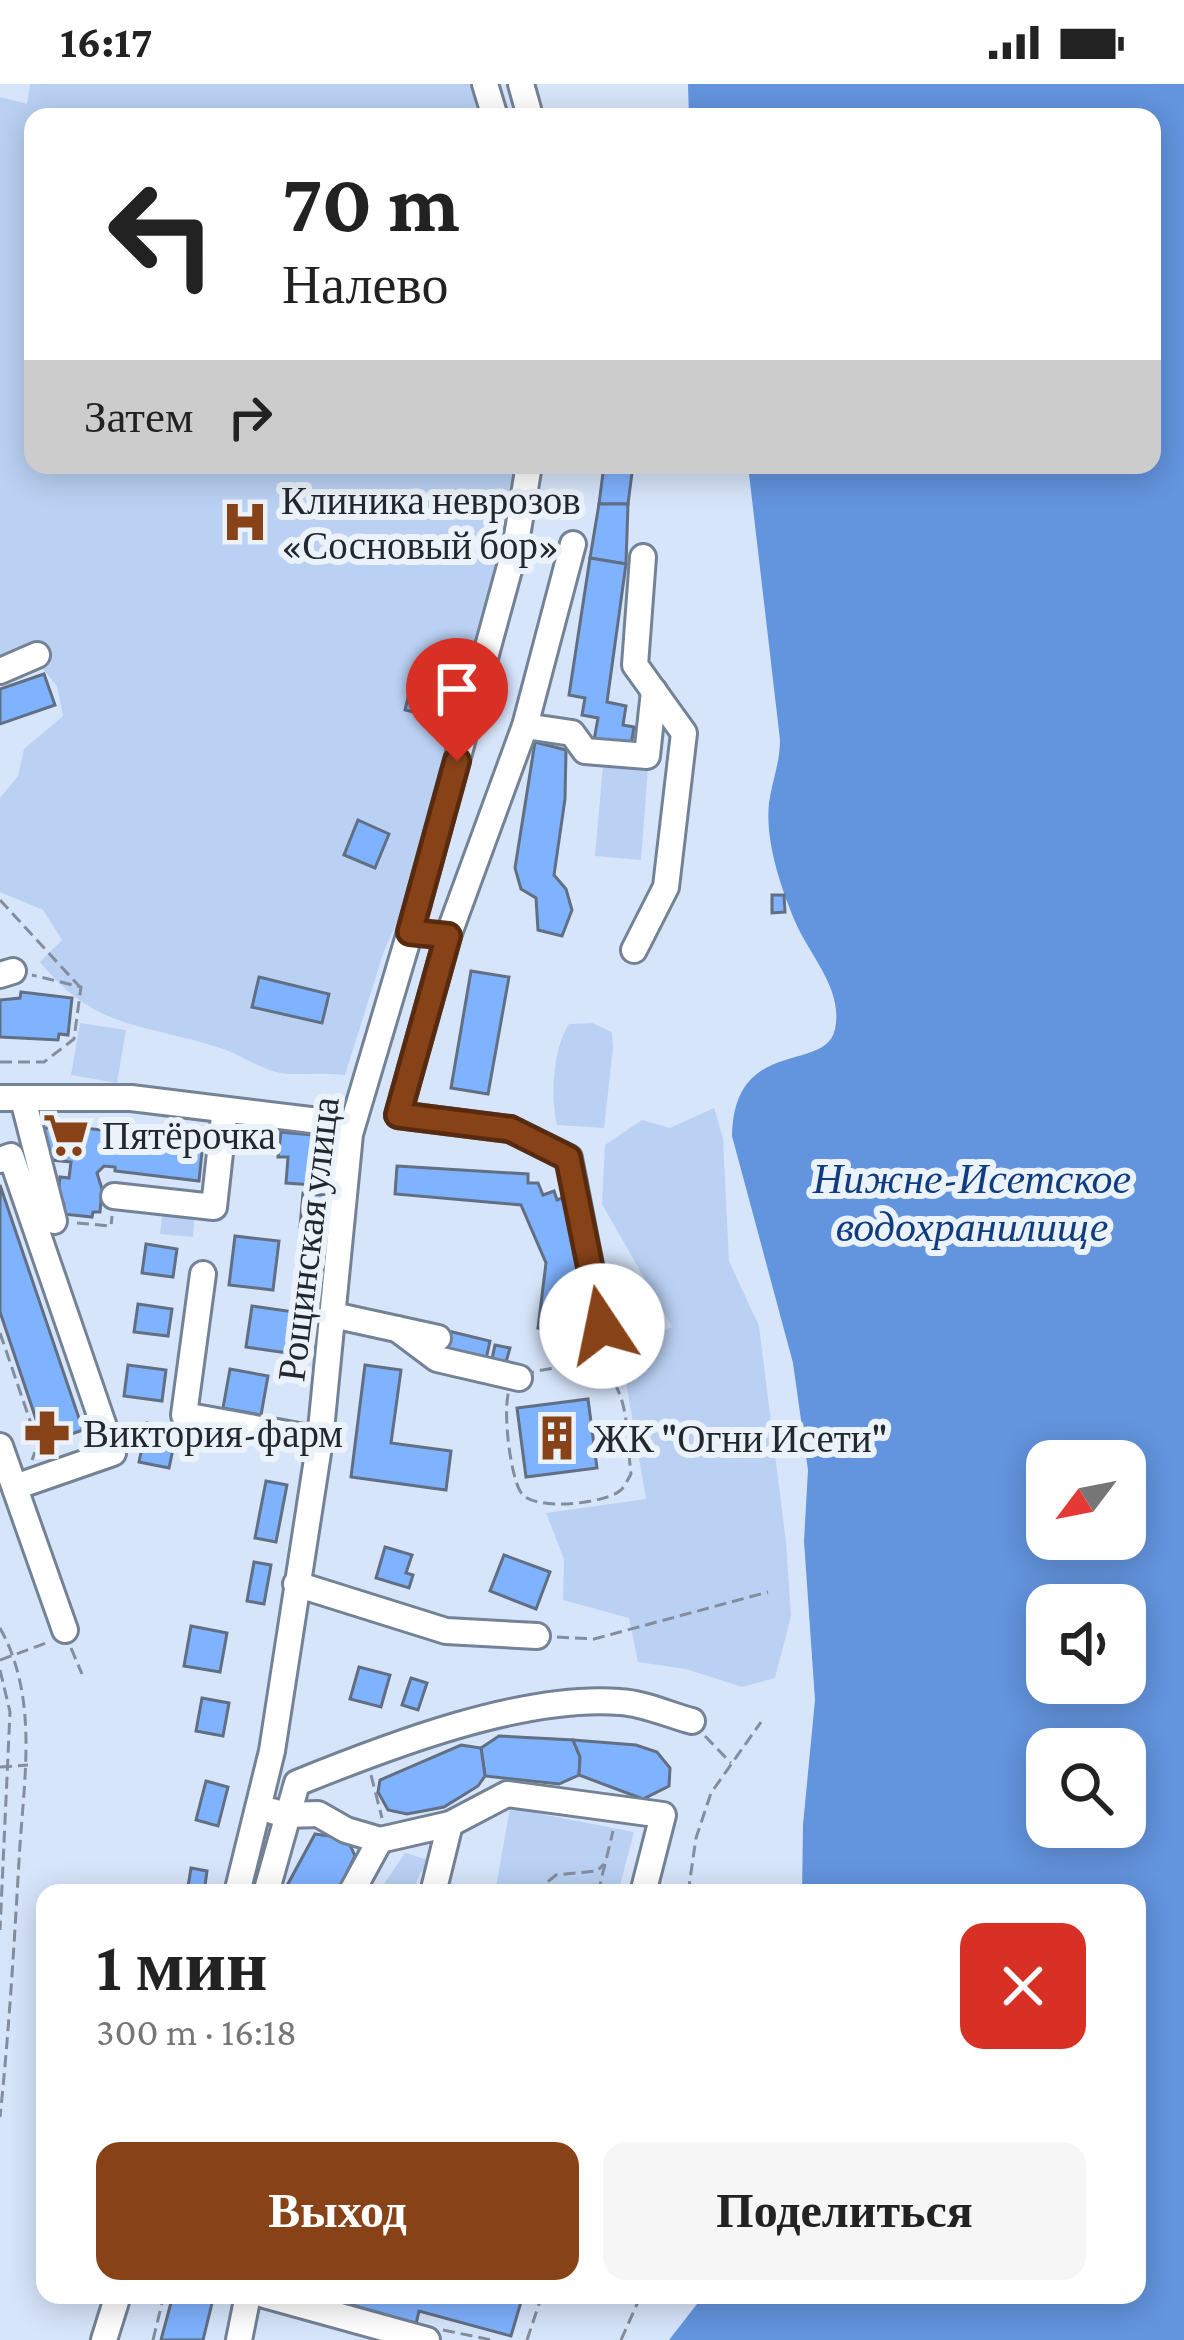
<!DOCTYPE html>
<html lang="ru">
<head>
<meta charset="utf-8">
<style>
  :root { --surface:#fff; --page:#f6f6f6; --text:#222; --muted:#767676; --accent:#874218 }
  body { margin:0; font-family:"Crimson Pro",serif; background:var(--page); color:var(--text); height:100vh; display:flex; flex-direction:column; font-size:45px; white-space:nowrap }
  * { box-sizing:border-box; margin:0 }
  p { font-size:39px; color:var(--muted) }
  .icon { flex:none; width:66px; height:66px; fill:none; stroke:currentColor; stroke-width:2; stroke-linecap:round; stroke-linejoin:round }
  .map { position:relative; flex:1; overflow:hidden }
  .sheet { position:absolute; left:36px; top:1800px; width:1110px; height:420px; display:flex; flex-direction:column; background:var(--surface); border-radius:24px; box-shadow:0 6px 30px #0003 }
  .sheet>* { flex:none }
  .top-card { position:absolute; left:24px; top:24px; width:1137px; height:366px; border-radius:24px; box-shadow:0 6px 30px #0003; background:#fff; color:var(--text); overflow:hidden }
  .needle { width:78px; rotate:238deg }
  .fabs { position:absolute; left:1026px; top:1356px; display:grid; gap:24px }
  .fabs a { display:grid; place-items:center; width:120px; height:120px; border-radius:24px; background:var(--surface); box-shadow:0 6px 30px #0003; font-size:60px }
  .pin { position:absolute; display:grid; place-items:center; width:102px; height:102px; color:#fff; margin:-123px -51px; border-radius:50% 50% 50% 0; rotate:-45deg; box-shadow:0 0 12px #0007 }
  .pin .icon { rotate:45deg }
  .me { position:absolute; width:132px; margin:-66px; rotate:349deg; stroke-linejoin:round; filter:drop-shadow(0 0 9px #0008) }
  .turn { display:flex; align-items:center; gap:42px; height:252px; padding:0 60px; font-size:54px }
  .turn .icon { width:156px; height:156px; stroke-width:2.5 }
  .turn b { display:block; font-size:84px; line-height:102px }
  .then { display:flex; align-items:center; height:114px; padding:0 60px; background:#0003; gap:24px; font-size:45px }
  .round { display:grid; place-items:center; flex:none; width:126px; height:126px; border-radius:24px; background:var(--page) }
  .head { display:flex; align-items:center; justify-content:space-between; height:204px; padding:0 60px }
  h1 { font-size:72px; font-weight:600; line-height:90px }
  .button { display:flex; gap:24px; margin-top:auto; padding:24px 60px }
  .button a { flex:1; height:138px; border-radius:24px; background:var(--accent); color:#fff; font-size:48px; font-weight:600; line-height:138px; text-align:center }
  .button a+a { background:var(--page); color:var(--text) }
  .status { display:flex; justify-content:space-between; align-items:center; height:84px; padding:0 60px; background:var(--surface); direction:ltr }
  .status svg { height:33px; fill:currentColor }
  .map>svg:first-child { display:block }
  .green { fill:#bad1f4 }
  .water { fill:#6394de; fill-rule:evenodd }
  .building { fill:#7fb2ff; stroke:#626f82; stroke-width:3 }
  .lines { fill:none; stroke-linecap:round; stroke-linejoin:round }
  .minor-casing { stroke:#748295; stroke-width:30 }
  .path { stroke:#848d9d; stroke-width:3; stroke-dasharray:12 6; stroke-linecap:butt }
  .minor { stroke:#fff; stroke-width:24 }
  .route-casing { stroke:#582b10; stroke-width:30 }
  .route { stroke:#874218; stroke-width:21 }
  .labels { text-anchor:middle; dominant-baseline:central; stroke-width:12; stroke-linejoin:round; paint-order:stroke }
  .poi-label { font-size:39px; fill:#232830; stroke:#ecf2fa; text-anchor:start }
  .street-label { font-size:39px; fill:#232830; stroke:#ecf2fa }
  .water-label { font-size:42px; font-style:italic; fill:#0f3d80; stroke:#ecf2fa }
</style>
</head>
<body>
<div class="status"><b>16:17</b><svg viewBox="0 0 49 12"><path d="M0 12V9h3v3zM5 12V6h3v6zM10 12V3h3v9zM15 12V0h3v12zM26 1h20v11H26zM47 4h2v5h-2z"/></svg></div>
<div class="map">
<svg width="1184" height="2256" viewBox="0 0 1184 2256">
  <rect width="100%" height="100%" fill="#d7e5fb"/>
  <!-- green -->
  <g class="green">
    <path d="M30,0H476L484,33H33V381H516L505,419L504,455L476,594L433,760L384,867L345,991C325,989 308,990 289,990C264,989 243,971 220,964C144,939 96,947 40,878L62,856L43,826L0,808V714L18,692L24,665L63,632L57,602L43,585L0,584V13L27,20Z"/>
    <path d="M603,681L648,684L641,776L595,772Z"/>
    <path d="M80,939L126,946L117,999L71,991Z"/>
    <path d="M592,939L612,948L613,964L604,1044L557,1041C550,1012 553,965 569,940Z"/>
    <path d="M714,1024L723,1054L729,1177L759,1242L786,1458L791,1532L775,1594L742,1603L686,1585L638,1578L629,1534L563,1516L564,1475L546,1429L646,1415L620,1263L672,1243L602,1120L605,1061L642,1036L670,1044Z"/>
    <path d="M163,1125L195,1128L193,1153L160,1150Z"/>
    <path d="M510,1724L634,1748L618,1809H495Z"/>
    <path d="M405,1769L435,1778L420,1789L412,1809H378Z"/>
  </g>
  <!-- water -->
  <path class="water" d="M688,0H1184V2256H669L704,2211H1137V1809H802L803,1741L815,1616L804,1457L808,1386L793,1279L732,1052C734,951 826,990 835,945C844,905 808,870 794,835C780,801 765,756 769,719C772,697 780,679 780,656L748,381H1152V33H689ZM1047,1377H1125V1455H1047ZM1047,1521H1125V1599H1047ZM1047,1665H1125V1743H1047Z"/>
  <!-- building -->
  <g class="building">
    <path d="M604,381H633L628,420H599Z"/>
    <path d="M599,420H628L626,480L590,474Z"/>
    <path d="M590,474L626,480L607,618L626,622L623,641L634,643L630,668L593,662L598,634L582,631L585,614L569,611Z"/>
    <path d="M415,584L446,591L437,634L405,626Z"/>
    <path d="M44,590L55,621L0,640V605Z"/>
    <path d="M535,658L566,666L565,715L554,791L566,805L572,826L562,852L538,846L536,814L521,805L515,784Z"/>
    <path d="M358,736L389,750L375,784L344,771Z"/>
    <path d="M772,811H784L785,828L772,829Z"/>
    <path d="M471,887L509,893L488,1010L451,1004Z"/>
    <path d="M259,893L329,910L322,939L252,923Z"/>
    <path d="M21,908L72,914L68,951L59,950L58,956L0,953V916L20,914Z"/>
    <path d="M59,1041L203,1058L199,1097L115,1087V1083L104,1082L97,1089L102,1105L100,1128H93L92,1133L63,1130L64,1120L57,1119L60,1093L69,1094L71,1078L42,1075L33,1043L58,1045Z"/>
    <path d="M281,1048L324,1052L314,1101L286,1099L288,1073H278Z"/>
    <path d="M397,1082L528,1090V1099H538L543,1111L554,1107L557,1116L562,1114L580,1152L571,1251L538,1244L546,1179L521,1121L395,1110Z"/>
    <path d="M0,1101L83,1346L44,1359L0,1228Z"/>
    <path d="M303,1109L326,1111L322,1145L300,1143Z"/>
    <path d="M235,1152L279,1157L273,1206L229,1201Z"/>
    <path d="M146,1160L177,1165L173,1193L142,1189Z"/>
    <path d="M138,1220L172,1225L168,1252L134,1248Z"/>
    <path d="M252,1222L294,1228L288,1269L246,1263Z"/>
    <path d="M440,1245L490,1257L486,1275L436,1263Z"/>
    <path d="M495,1261L510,1264L506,1278L492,1275Z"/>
    <path d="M128,1281L166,1286L162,1317L124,1312Z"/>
    <path d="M365,1281L401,1286L391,1359L451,1367L446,1406L351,1393Z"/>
    <path d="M230,1285L268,1292L261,1331L223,1324Z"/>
    <path d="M588,1315L597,1384L526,1393L517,1324Z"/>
    <path d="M147,1339L177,1346L169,1384L139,1378Z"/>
    <path d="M266,1397L287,1401L276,1458L255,1454Z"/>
    <path d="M385,1463L412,1471L406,1489L413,1491L409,1504L376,1494Z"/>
    <path d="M504,1471L550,1488L536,1525L490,1507Z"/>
    <path d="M254,1478L271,1481L264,1520L247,1517Z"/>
    <path d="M191,1542L227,1549L220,1588L184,1582Z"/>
    <path d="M359,1583L390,1591L381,1623L350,1615Z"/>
    <path d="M411,1594L427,1599L418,1626L402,1621Z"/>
    <path d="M202,1614L229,1619L223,1652L196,1647Z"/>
    <path d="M499,1652L573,1656L580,1673L579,1691L559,1700L485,1692L481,1664Z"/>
    <path d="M573,1656L636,1661L657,1668L670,1684L669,1702L643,1715L579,1691L580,1673Z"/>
    <path d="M461,1661L481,1664L485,1692L478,1702L444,1723L407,1730L388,1726L378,1708L380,1696Z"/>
    <path d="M206,1697L228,1703L218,1742L196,1736Z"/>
    <path d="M315,1750L337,1753L350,1761L355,1772L337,1809H283Z"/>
    <path d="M191,1784L207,1787L204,1809H187Z"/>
    <path d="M173,2211H214L203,2256H161Z"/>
    <path d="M318,2211H523L511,2252L419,2227L416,2240Z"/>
  </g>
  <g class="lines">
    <!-- minor casing -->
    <g class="minor-casing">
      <g id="minor">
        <path d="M485,0L495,33"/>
        <path d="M521,0L528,25"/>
        <path d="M573,460L525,642L448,852L398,1031L510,1045L569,1074L602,1242"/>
        <path d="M0,587L37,571"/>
        <path d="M525,642L572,649L585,667L647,672L654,607"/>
        <path d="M634,866L666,803L684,649L635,581L643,473"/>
        <path d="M0,891L13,887"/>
        <path d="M0,1014H131L352,1041"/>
        <path d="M25,1023L54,1137"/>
        <path d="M0,1076L11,1072L113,1369L15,1403"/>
        <path d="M114,1112L214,1123L224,1033"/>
        <path d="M203,1190L184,1331L320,1356"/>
        <path d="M333,1231L438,1254"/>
        <path d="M397,1245L437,1275L519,1294"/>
        <path d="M0,1362L65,1546"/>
        <path d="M296,1500L446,1547L537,1552"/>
        <path d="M272,1727L286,1731L318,1730L346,1746L380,1756L450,1740L507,1710L663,1731L643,1809"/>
        <path d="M237,1809L272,1667L320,1356L350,1050L410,848L515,464L529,381"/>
        <path d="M266,1809L297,1699C386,1663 523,1610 620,1618C643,1619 669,1631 692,1637"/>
        <path d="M351,1809L380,1756"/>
        <path d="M433,1809L450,1740"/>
        <path d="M264,2211L427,2256"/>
        <path d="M104,2256L118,2211"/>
        <path d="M239,2256L248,2211"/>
      </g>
    </g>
    <!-- path -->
    <g class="path">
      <path d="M0,816L79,902"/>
      <path d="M0,978H44L74,955L81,903L32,891"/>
      <path d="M77,1139L111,1142L112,1132"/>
      <path d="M0,1249L38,1360L32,1376"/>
      <path d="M585,1281C632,1286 626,1354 631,1390C628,1395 625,1402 621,1406C605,1420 536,1427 522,1410C510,1396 500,1313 512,1300C527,1283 564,1284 585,1281Z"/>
      <path d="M0,1544C40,1616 23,1699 19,1777C14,1863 9,1948 0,2033"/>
      <path d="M557,1553L594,1555L768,1508"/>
      <path d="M71,1564L82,1590"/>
      <path d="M0,1576L49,1558"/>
      <path d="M0,1586L10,1628L0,1846"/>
      <path d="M705,1652L731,1679"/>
      <path d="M0,1683L28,1681"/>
      <path d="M371,1691L382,1734"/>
      <path d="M534,1809L556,1791L597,1787L604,1780"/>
      <path d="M598,1809L613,1747"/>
      <path d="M688,1809L696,1754L711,1709L761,1638"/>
      <path d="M443,2246L492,2256"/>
      <path d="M153,2256L164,2211"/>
      <path d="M527,2256L542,2211"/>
      <path d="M621,2256L641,2211"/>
    </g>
    <!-- minor -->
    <use href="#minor" class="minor"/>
  </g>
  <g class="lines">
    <!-- route casing -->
    <g class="route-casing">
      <path id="route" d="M457,677L410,848L448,852L398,1031L510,1045L568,1074L602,1242"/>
    </g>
    <!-- route -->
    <use href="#route" class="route"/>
  </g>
  <!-- icons -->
  <defs>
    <g id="hospital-bare" transform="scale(3.6)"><path d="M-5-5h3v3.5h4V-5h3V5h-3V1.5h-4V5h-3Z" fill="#874218" stroke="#ecf2fa" stroke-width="2.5" paint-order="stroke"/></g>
    <g id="supermarket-bare" transform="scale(3.6)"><path d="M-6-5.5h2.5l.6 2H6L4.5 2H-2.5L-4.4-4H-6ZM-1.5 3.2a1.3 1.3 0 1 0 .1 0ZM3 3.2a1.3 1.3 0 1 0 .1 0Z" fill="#874218" stroke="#ecf2fa" stroke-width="2.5" paint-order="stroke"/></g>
    <g id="pharmacy-bare" transform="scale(3.6)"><path d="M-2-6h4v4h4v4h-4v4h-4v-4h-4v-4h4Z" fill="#874218" stroke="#ecf2fa" stroke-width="2.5" paint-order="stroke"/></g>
    <g id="building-bare" transform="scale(3.6)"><path d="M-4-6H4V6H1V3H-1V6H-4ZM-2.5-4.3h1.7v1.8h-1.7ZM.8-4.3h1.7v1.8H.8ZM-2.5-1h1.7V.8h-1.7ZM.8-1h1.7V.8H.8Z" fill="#874218" stroke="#ecf2fa" stroke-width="2.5" paint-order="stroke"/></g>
  </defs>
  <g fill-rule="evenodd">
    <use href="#hospital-bare" x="245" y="438"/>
    <use href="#supermarket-bare" x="66" y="1051"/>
    <use href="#pharmacy-bare" x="47" y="1349"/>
    <use href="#building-bare" x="557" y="1354"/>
  </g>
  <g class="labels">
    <!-- poi labels -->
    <g class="poi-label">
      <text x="281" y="416">Клиника неврозов<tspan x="281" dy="45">«Сосновый бор»</tspan></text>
      <text x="102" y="1051">Пятёрочка</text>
      <text x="83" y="1349">Виктория-фарм</text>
      <text x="593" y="1354">ЖК "Огни Исети"</text>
    </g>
    <!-- street labels -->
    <g class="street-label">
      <text transform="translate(308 1155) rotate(-83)">Рощинская улица</text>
    </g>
    <!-- water labels -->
    <g class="water-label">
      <text x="972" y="1094">Нижне-Исетское<tspan x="972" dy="48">водохранилище</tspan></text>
    </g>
  </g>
</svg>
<div class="fabs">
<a><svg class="needle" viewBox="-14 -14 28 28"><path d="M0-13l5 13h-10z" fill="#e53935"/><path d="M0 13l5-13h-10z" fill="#767676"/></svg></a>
<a><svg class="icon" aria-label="sound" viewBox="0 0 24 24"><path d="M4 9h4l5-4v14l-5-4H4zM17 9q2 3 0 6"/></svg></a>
<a><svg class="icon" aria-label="search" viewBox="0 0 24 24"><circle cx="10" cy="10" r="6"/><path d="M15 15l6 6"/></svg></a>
</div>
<div class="pin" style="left:457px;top:677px;background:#d93025"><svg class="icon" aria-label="arrive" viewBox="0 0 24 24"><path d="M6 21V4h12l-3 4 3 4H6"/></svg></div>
<svg class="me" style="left:602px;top:1242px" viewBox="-20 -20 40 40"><circle r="19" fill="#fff"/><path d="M0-13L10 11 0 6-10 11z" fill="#874218"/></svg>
<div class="top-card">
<div class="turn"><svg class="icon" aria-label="left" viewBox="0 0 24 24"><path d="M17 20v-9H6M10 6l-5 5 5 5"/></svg><div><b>70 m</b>Налево</div></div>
<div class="then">Затем<svg class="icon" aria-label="right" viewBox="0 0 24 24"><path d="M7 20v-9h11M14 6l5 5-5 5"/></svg></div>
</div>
<section class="sheet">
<div class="head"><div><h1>1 мин</h1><p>300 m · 16:18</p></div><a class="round" style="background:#d93025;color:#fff"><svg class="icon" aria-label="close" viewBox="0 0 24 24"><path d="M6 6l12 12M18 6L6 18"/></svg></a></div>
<div class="button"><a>Выход</a><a>Поделиться</a></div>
</section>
</div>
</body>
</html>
